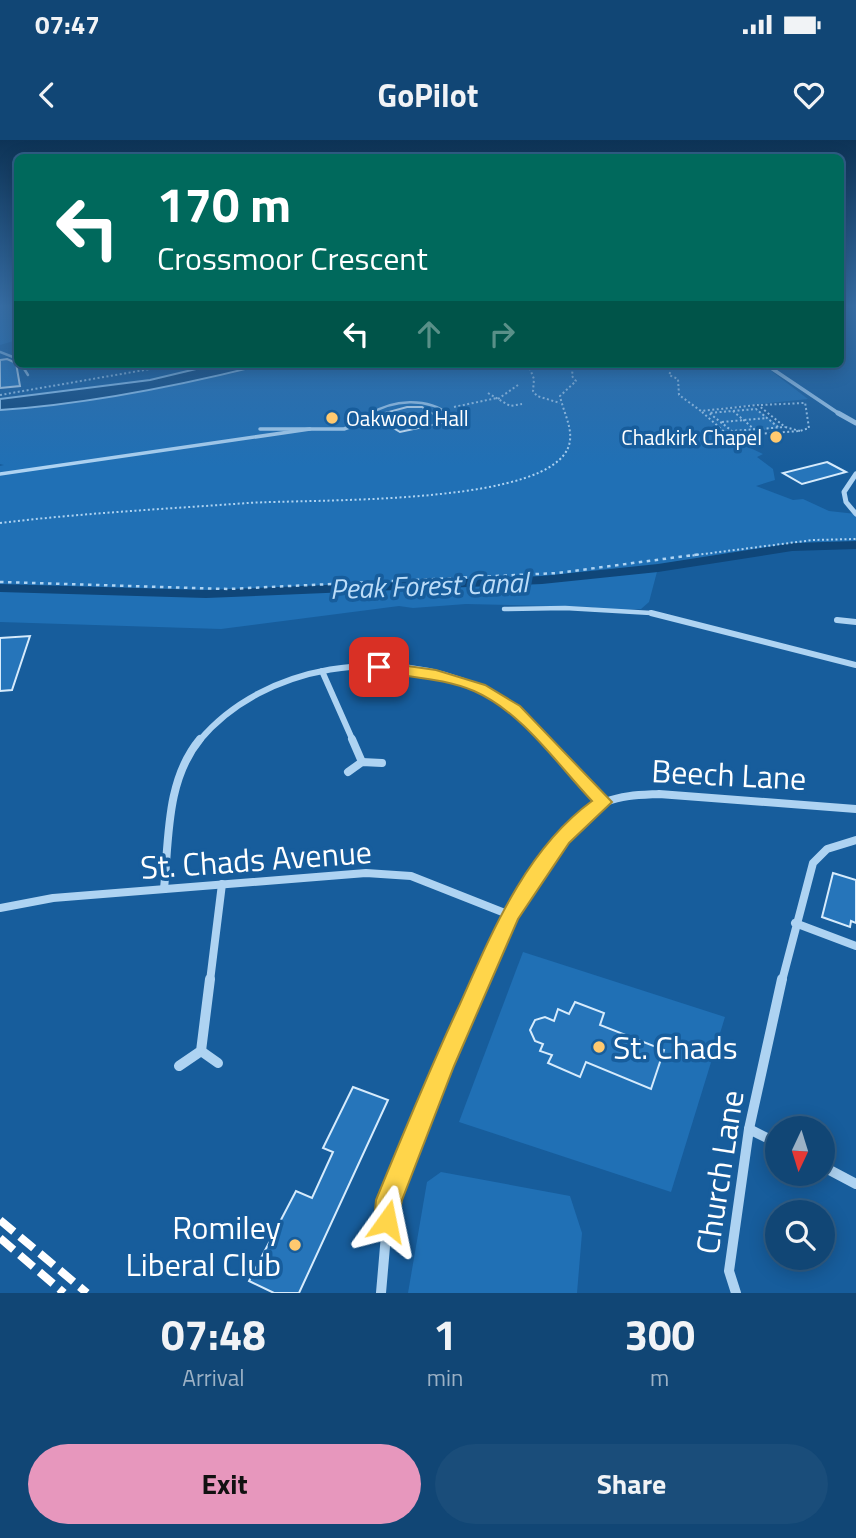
<!DOCTYPE html>
<html lang="en">
<head>
<meta charset="utf-8">
<style>
  :root { --surface:#114675; --page:#1a4d7a; --text:#f1f3f6; --muted:#9cb1c5; --line:#305e87; --accent:#e797bd }
  body { margin:0; font-family:"Titillium Web",sans-serif; background:var(--page); color:var(--text); height:100vh; display:flex; flex-direction:column; font-size:26px; white-space:nowrap }
  * { box-sizing:border-box; margin:0 }
  p { font-size:23px; color:var(--muted) }
  .icon { flex:none; width:38px; height:38px; fill:none; stroke:currentColor; stroke-width:2; stroke-linecap:round; stroke-linejoin:round }
  .map { position:relative; height:1153px; overflow:hidden }
  .side { display:flex; flex-direction:column; background:var(--surface); flex:1 }
  .side>* { flex:none }
  .guide { position:absolute; left:14px; top:14px; width:830px; height:214px; border-radius:10px; box-shadow:0 4px 18px #0003,0 0 0 2px var(--line); background:#00695c; color:#fff; overflow:hidden }
  .needle { width:46px; rotate:184deg }
  .buttons { position:absolute; left:765px; top:976px; display:grid; gap:14px }
  .buttons a { display:grid; place-items:center; width:70px; height:70px; border-radius:50%; background:var(--surface); box-shadow:0 4px 18px #0003,0 0 0 2px var(--line); font-size:35px }
  .pin { position:absolute; display:grid; place-items:center; width:60px; height:60px; color:#fff; margin:-30px; border-radius:14px; box-shadow:0 4px 10px #0006 }
  .me { position:absolute; width:77px; margin:-38px; rotate:12deg; stroke-linejoin:round; filter:drop-shadow(0 0 5px #0008) }
  .turn { display:flex; align-items:center; gap:24px; height:147px; padding:0 28px; font-size:32px }
  .turn .icon { width:91px; height:91px; stroke-width:2.5 }
  .turn b { display:block; font-size:49px; line-height:60px }
  .lanes { display:flex; align-items:center; height:66px; padding:0 28px; background:#0003; justify-content:center; gap:35px; direction:ltr }
  .lanes .off { opacity:.35 }
  .eta { display:flex; justify-content:space-evenly; align-items:center; height:119px; text-align:center }
  .eta b { font-size:42px; font-weight:700; line-height:49px }
  .action { display:flex; gap:14px; margin-top:auto; padding:14px 28px }
  .action a { flex:1; height:80px; border-radius:42px; background:var(--accent); color:#111; font-size:28px; font-weight:700; line-height:80px; text-align:center }
  .action a+a { background:var(--page); color:var(--text) }
  .status { display:flex; justify-content:space-between; align-items:center; height:49px; padding:0 35px; background:var(--surface); direction:ltr }
  .status svg { height:19px; fill:currentColor }
  header { display:flex; justify-content:space-between; align-items:center; height:91px; padding:0 28px; background:var(--surface); font-size:32px; font-weight:700 }
  .map>svg:first-child { display:block }
  .green { fill:#2070b5 }
  .water { fill:#0f4679; stroke:#a1cff4; stroke-width:2 }
  .lines { fill:none; stroke-linecap:round; stroke-linejoin:round }
  .canal { fill:#0f4679; fill-rule:evenodd }
  .building { fill:#2675ba; stroke:#d6ebfc; stroke-width:2 }
  .path-far1 { stroke:#aed3f2; stroke-width:2; stroke-dasharray:2 2.5; stroke-linecap:butt }
  .path { stroke:#aed3f2; stroke-width:2.5; stroke-dasharray:3.5 4.5; stroke-linecap:butt }
  .lane-far2 { stroke:#aed3f2; stroke-width:2.5 }
  .lane-far1 { stroke:#aed3f2; stroke-width:3.5 }
  .lane { stroke:#aed3f2; stroke-width:4.5 }
  .street-far4 { stroke:#aed3f2; stroke-width:3.5 }
  .street-far3 { stroke:#aed3f2; stroke-width:5 }
  .street-far2 { stroke:#aed3f2; stroke-width:6 }
  .street-far1 { stroke:#aed3f2; stroke-width:8 }
  .street { stroke:#aed3f2; stroke-width:10 }
  .rail { stroke:#fff; stroke-width:8; stroke-dasharray:18 8; stroke-linecap:butt }
  .route { fill:#ffd54a; stroke:#a68a30; stroke-width:2 }
  .poi-dot { fill:#ffc96f; stroke:#175d9c; stroke-width:2.5 }
  .labels { text-anchor:middle; dominant-baseline:central; stroke-width:7; stroke-linejoin:round; paint-order:stroke }
  .far-poi-label { font-size:21px; fill:#fff; stroke:#175d9c; text-anchor:start }
  .water-label { font-size:28px; font-style:italic; fill:#bbdcf8; stroke:#175d9c }
  .near-street-label { font-size:32px; fill:#fff; stroke:#175d9c }
  .near-poi-label { font-size:32px; fill:#fff; stroke:#175d9c; text-anchor:start }
</style>
</head>
<body>
<div class="status"><b>07:47</b><svg viewBox="0 0 49 12"><path d="M0 12V9h3v3zM5 12V6h3v6zM10 12V3h3v9zM15 12V0h3v12zM26 1h20v11H26zM47 4h2v5h-2z"/></svg></div>
<header><svg class="icon" aria-label="back" viewBox="0 0 24 24"><path d="M15 5l-7 7 7 7"/></svg>GoPilot<svg class="icon" aria-label="heart" viewBox="0 0 24 24"><path d="M12 20l-8-8c-3-5 5-10 8-4 3-6 11-1 8 4z"/></svg></header>
<div class="map">
<svg width="856" height="1153" viewBox="0 0 856 1153">
  <rect width="100%" height="100%" fill="#175d9c"/>
  <!-- green -->
  <g class="green">
    <path d="M0,165H18L17,200L0,205Z"/>
    <path d="M273,224H762L808,259L704,270L755,267L782,288L730,293L750,304L744,305L763,314L757,317L773,329L775,340L756,346L793,360L803,359L829,371L856,374V405L792,407L658,428L649,462L641,469L606,471L591,467L466,464L413,468L399,466L221,489L0,482V326L4,325L0,324V270C94,263 181,246 273,224Z"/>
    <path d="M523,812L725,877L671,1052L459,982Z"/>
    <path d="M441,1032L570,1056L582,1093L577,1153H408L427,1042Z"/>
  </g>
  <!-- water -->
  <path class="water" d="M217,224H266C178,246 90,264 0,270V259L150,240Z"/>
  <g class="lines">
    <!-- canal -->
    <path class="canal" d="M856,401V409L792,411L658,432L542,444L206,458L0,452V444L206,450L542,436L658,424L792,403Z"/>
  </g>
  <!-- building -->
  <g class="building">
    <path d="M7,219L16,223L20,246L0,248V220Z"/>
    <path d="M407,267H422L446,282L400,292L374,276Z"/>
    <path d="M827,322L846,332L802,344L783,333Z"/>
    <path d="M30,496L12,550L0,551V498Z"/>
    <path d="M833,733L856,740V783L851,781L850,787L822,777Z"/>
    <path d="M575,862L604,873L600,885L664,910L651,949L586,922L580,937L548,923L552,915L540,911L543,904L535,901L530,890L535,880L545,877L554,881L558,869L569,874Z"/>
    <path d="M353,947L388,960L299,1153H274L249,1141L296,1051L312,1058L333,1012L323,1008Z"/>
  </g>
  <g class="lines">
    <!-- path-far1 -->
    <g class="path-far1">
      <path d="M528,224L534,239L533,251L537,256L560,263"/>
      <path d="M674,224L669,235L678,239L679,255L701,271L758,265L785,287L800,291"/>
      <path d="M488,253L510,266L522,264"/>
      <path d="M0,255L179,224"/>
      <path d="M498,259L518,245"/>
      <path d="M761,265L804,263"/>
      <path d="M454,267L497,258"/>
      <path d="M733,271L754,289"/>
      <path d="M702,272L729,296L800,291L809,288L805,262"/>
      <path d="M722,282L767,278"/>
      <path d="M778,287L756,269L709,273L732,291L785,287"/>
      <path d="M0,383C83,373 165,369 248,363C314,359 522,365 563,316C579,297 564,276 560,256L576,241L572,236L573,224"/>
      <path d="M688,416L813,400L856,399"/>
    </g>
    <!-- path -->
    <path class="path" d="M0,442L228,449L558,433L701,414"/>
    <!-- lane-far2 -->
    <g class="lane-far2">
      <path d="M0,212L18,219"/>
      <path d="M21,224L28,235"/>
      <path d="M368,275C393,259 427,257 450,275"/>
    </g>
    <!-- lane-far1 -->
    <g class="lane-far1">
      <path d="M448,273V278"/>
      <path d="M260,289H344L358,284L371,273"/>
      <path d="M0,334L310,289"/>
    </g>
    <!-- lane -->
    <path class="lane" d="M504,469L565,468L651,473"/>
    <!-- street-far4 -->
    <path class="street-far4" d="M765,224L841,275"/>
    <!-- street-far3 -->
    <g class="street-far3">
      <path d="M838,273L856,283"/>
      <path d="M856,334L844,352L846,362L856,374"/>
    </g>
    <!-- street-far2 -->
    <g class="street-far2">
      <path d="M651,473L856,525"/>
      <path d="M837,480L856,482"/>
      <path d="M322,531L353,601"/>
      <path d="M199,601C264,523 390,506 480,548C506,560 528,581 548,601"/>
    </g>
    <!-- street-far1 -->
    <g class="street-far1">
      <path d="M352,599L362,622"/>
      <path d="M546,599L604,662"/>
      <path d="M348,632L362,622L382,623"/>
      <path d="M164,749C169,698 166,640 200,599"/>
      <path d="M0,768L53,758L366,733L411,736L510,775"/>
      <path d="M795,783L856,806"/>
      <path d="M210,841L222,744"/>
      <path d="M481,841C502,792 554,682 606,662C623,655 641,655 659,654L856,669"/>
      <path d="M782,841L813,723L827,709L856,700"/>
    </g>
    <!-- street -->
    <g class="street">
      <path d="M201,911L218,923"/>
      <path d="M179,926L201,911L210,839"/>
      <path d="M749,989L777,1003"/>
      <path d="M822,1026L856,1044"/>
      <path d="M381,1153L389,1060L482,839"/>
      <path d="M736,1153L729,1131L749,989L782,839"/>
    </g>
    <!-- rail -->
    <g class="rail">
      <path d="M0,1080L87,1153"/>
      <path d="M0,1098L64,1153"/>
    </g>
  </g>
  <!-- sky -->
  <linearGradient id="sky" x2="0" y2="1"><stop stop-color="#0d3356"/><stop offset="0.51" stop-color="#366da4"/><stop offset="1" stop-color="#366da4" stop-opacity="0"/></linearGradient>
  <rect width="856" height="326" fill="url(#sky)"/>
  <!-- route -->
  <path class="route" d="M379,522L436,530L485,545L520,566L612,662L569,703L518,779L454,926L402,1060L396,1090L387,1094L378,1090L374,1081L376,1060C403,994 430,928 460,864C492,792 526,709 592,661C557,624 522,572 474,551C441,537 407,538 373,530V524Z"/>
  <!-- markers -->
  <g class="poi-dot">
    <circle cx="332" cy="278" r="7"/>
    <circle cx="776" cy="297" r="7"/>
    <circle cx="599" cy="907" r="7"/>
    <circle cx="295" cy="1105" r="7"/>
  </g>
  <g class="labels">
    <!-- far-poi labels -->
    <g class="far-poi-label">
      <text x="346" y="278">Oakwood Hall</text>
      <text x="762" y="297" text-anchor="end">Chadkirk Chapel</text>
    </g>
    <!-- water labels -->
    <g class="water-label">
      <text transform="translate(429 445) rotate(-2)">Peak Forest Canal</text>
    </g>
    <!-- near-street labels -->
    <g class="near-street-label">
      <text transform="translate(729 634) rotate(3)">Beech Lane</text>
      <text transform="translate(256 719) rotate(-4)">St. Chads Avenue</text>
      <text transform="translate(719 1032) rotate(-81)">Church Lane</text>
    </g>
    <!-- near-poi labels -->
    <g class="near-poi-label">
      <text x="613" y="907">St. Chads</text>
      <text x="281" y="1087" text-anchor="end">Romiley<tspan x="281" dy="37">Liberal Club</tspan></text>
    </g>
  </g>
</svg>
<div class="buttons">
<a><svg class="needle" viewBox="-14 -14 28 28"><path d="M0-13l5 13h-10z" fill="#e53935"/><path d="M0 13l5-13h-10z" fill="#9cb1c5"/></svg></a>
<a><svg class="icon" aria-label="search" viewBox="0 0 24 24"><circle cx="10" cy="10" r="6"/><path d="M15 15l6 6"/></svg></a>
</div>
<div class="pin" style="left:379px;top:527px;background:#d93025"><svg class="icon" aria-label="arrive" viewBox="0 0 24 24"><path d="M6 21V4h12l-3 4 3 4H6"/></svg></div>
<svg class="me" style="left:387px;top:1081px" viewBox="-20 -20 40 40"><path d="M0-17L14 15 0 8-14 15z" fill="#ffd54a" stroke="#fff" stroke-width="4"/></svg>
<div class="guide">
<div class="turn"><svg class="icon" aria-label="left" viewBox="0 0 24 24"><path d="M17 20v-9H6M10 6l-5 5 5 5"/></svg><div><b>170 m</b>Crossmoor Crescent</div></div>
<div class="lanes"><svg class="icon" aria-label="left" viewBox="0 0 24 24"><path d="M17 20v-9H6M10 6l-5 5 5 5"/></svg><svg class="icon off" aria-label="ahead" viewBox="0 0 24 24"><path d="M12 20V5M6 11l6-6 6 6"/></svg><svg class="icon off" aria-label="right" viewBox="0 0 24 24"><path d="M7 20v-9h11M14 6l5 5-5 5"/></svg></div>
</div>
</div>
<section class="side">
<div class="eta">
<div><b>07:48</b><p>Arrival</p></div>
<div><b>1</b><p>min</p></div>
<div><b>300</b><p>m</p></div>
</div>
<div class="action"><a>Exit</a><a>Share</a></div>
</section>
</body>
</html>
